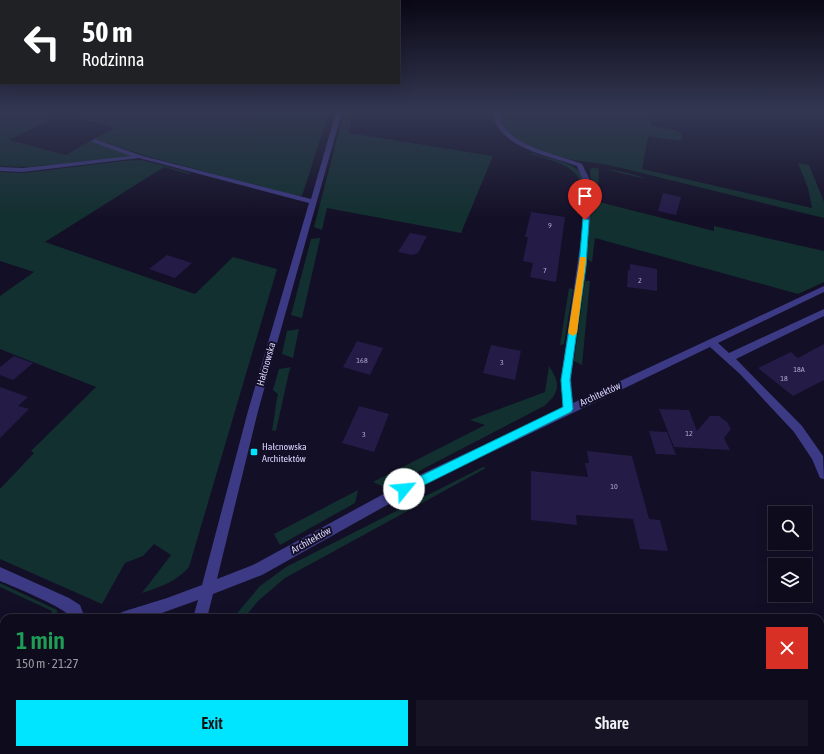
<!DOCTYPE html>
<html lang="en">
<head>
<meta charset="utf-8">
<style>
  :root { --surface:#0e0b1c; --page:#171425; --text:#f1f3f6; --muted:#9b9ba3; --line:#2e2b3b; --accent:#00e5ff }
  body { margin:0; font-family:"Asap Condensed",sans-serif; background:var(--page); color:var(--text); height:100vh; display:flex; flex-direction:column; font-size:15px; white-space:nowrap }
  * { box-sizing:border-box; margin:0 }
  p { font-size:13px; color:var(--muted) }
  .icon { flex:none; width:22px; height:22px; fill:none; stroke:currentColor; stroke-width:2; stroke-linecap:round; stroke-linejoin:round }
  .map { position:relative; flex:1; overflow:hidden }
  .panel { position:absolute; left:0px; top:614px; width:824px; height:140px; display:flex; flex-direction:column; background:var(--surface); border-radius:12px 12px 0 0; box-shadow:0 4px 16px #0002,0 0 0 1px var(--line) }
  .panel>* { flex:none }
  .banner { position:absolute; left:0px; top:0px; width:400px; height:84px; box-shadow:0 4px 16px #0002,0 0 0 1px var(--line); background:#202124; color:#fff; overflow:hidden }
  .fabs { position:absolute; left:768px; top:506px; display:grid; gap:8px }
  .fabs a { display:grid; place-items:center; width:44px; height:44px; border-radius:0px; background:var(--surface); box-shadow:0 4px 16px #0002,0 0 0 1px var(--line); font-size:20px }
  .pin { position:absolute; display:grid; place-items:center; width:34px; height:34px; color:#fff; margin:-41px -17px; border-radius:50% 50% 50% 0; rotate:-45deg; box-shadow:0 0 4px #0007 }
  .pin .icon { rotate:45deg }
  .me { position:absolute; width:44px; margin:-22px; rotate:62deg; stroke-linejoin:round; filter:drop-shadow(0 0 3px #0008) }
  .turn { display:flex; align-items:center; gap:14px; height:84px; padding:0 16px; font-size:18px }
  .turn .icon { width:52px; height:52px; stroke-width:2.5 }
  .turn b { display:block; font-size:28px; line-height:34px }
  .round { display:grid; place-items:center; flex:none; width:42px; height:42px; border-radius:0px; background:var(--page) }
  .overview { display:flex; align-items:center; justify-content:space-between; height:68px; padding:0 16px }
  h1 { font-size:24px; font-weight:600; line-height:30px; color:#1e9e55 }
  .cta { display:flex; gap:8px; margin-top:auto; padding:8px 16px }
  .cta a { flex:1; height:46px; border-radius:0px; background:var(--accent); color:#111; font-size:16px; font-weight:600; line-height:46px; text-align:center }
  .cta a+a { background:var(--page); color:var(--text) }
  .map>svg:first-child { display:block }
  .green { fill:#12302f }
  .building { fill:#241b47 }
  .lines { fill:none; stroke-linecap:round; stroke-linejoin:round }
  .minor { fill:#3d3a85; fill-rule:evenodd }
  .route { fill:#00e5ff; stroke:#0095a6 }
  .slow { fill:#f59e0b }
  .poi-dot { fill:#00e5ff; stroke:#130f26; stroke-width:1.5 }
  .labels { text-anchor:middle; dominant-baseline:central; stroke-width:4; stroke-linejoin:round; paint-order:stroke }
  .number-label { font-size:8px; fill:#aca6d1 }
  .street-label { font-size:10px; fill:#d9d4ff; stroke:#130f26 }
  .poi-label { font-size:10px; fill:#d9d4ff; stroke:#130f26; text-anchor:start }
</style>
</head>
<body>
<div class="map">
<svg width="824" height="754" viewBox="0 0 824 754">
  <rect width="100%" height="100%" fill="#130f26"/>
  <!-- green -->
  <g class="green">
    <path d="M0,112H329L302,196L293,195L143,155L94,139L115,128L72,116L56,117L9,140L66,155L90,141L130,155L127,157L28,167L0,166Z"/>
    <path d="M344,112H352L349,133L493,156L461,233L327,208L322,230L314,227Z"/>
    <path d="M499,112H650L651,126L672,129L682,134V141L648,136L642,169L812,208L808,188L798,163L809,165L824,202V218C755,201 686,184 617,167C591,161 564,161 539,150C524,144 500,132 499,112Z"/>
    <path d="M528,153H533C547,159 581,162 583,179C584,191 582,203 581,214H577L579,179C572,164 543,158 528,153Z"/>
    <path d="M142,160L191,173L189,174L164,167L45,242L195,294L233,257L277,269L189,567C176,582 160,587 142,593L171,555L154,544L143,556L125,563L102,604L0,559V489L34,453L31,451L96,387L0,349V296L34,272L0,261V172L24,173L122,161Z"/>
    <path d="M593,168C610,169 630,172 646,179L599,168L598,196L592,195C592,186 590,177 590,169Z"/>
    <path d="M595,201L714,231V226L824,251V282L798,294L595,238L592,262L587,259L591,203Z"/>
    <path d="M320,238V239L302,318L291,315L311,239Z"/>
    <path d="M585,281H590L582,365L574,361Z"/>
    <path d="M569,288L573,289L564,344L560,345Z"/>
    <path d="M299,329L293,358L282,354L287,331Z"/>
    <path d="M549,366C560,383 561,392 544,406L396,483L382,486L373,482L485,425L470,420L545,392Z"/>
    <path d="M291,367L289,372L276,431L272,430C275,417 275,406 278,394L273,390L279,369Z"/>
    <path d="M483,467L486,468L285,578L258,601L244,618H233L260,586L286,567Z"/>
    <path d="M358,490L355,503L280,545L274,534Z"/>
    <path d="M0,583L57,610V618H49L52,611L0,587Z"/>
  </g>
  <!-- building -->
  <g class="building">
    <path d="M663,193L681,197L676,215L658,211Z"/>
    <path d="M531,212L565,217L556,282L530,277L533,263L523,261L528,237H525Z"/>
    <path d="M410,233L427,236L418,253L412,255L398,252Z"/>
    <path d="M167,255L192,263L175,278L149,269Z"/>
    <path d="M630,264L657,269V291L627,287L628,270H630Z"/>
    <path d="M357,341L383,348L370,375L343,367Z"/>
    <path d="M824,344V380L793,396L758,368L791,352L798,358Z"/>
    <path d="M491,345L521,351L515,380L483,373Z"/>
    <path d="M14,356L33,363L13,380L0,375V367Z"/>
    <path d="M0,387L28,397L18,406L29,409L0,438Z"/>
    <path d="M359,406L389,414L374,452L342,443Z"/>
    <path d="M659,409L689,410L697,431L710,416H719L727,422L731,429L724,438L730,450L674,447Z"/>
    <path d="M649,431L667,432L676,455L656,454Z"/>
    <path d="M587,451L632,456L649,519L660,520L668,551L640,549L633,519L576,515L577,525L531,520V471L588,477L585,463H589Z"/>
  </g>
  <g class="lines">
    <!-- minor -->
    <g class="minor">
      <path d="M336,112H342L258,411L217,579L253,565L413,478L563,408L561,379L582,232L584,202L582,178L577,166C551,156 496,148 493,112H499C502,146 557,154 582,164L589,178L591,202L589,232L571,379L573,403L824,286V292L718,343L729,353L824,309V316L736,359L802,426L823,456L824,479L820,478L812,459L794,432L740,374L710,347L421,486L262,575L213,594L207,618H193L198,600L148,618H118L120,613L125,611L167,598L202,585L248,411L309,203L139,158L23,172L0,171V167L23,168L131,156L92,142L91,141L94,139L143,156L311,199Z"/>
      <path d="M0,567L69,598L80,605L85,618H71C67,608 12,586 0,581Z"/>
      <path d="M4,652V667L0,668V653Z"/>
      <path d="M145,750H162L161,754H144Z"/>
    </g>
  </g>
  <!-- sky -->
  <linearGradient id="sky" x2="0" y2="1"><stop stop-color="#0a0815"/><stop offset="0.51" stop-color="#333752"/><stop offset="1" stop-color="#333752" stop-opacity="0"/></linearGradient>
  <rect width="824" height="218" fill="url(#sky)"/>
  <!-- route -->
  <path class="route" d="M583,218L589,220L586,266L570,380L573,409L571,412L408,493L404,495L400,493L398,489L400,486L563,407L561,380L579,266Z"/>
  <!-- slow -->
  <path class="slow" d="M580,257H585L586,259L577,333L573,336L568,333Z"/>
  <!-- markers -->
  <rect class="poi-dot" x="250" y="448" width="8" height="8" rx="2"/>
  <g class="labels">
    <!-- number labels -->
    <g class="number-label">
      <text x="550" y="225">9</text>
      <text x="545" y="270">7</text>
      <text x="640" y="280">2</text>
      <text x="362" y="360">168</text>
      <text x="502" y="362">3</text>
      <text x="799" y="369">18A</text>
      <text x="784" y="378">18</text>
      <text x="689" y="433">12</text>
      <text x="364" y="434">3</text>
      <text x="614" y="486">10</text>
    </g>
    <!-- street labels -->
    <g class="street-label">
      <text transform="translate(266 364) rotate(-74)">Hałcnowska</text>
      <text transform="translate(600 394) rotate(-25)">Architektów</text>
      <text transform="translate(311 540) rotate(-29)">Architektów</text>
    </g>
    <!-- poi labels -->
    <g class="poi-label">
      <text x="262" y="446">Hałcnowska<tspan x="262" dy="12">Architektów</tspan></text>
    </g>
  </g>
</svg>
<div class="fabs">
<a><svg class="icon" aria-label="search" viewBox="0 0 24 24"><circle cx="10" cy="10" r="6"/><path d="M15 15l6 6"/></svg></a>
<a><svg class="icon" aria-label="layers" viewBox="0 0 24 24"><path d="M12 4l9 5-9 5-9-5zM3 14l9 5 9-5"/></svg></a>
</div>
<div class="pin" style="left:585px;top:220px;background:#d93025"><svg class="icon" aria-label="arrive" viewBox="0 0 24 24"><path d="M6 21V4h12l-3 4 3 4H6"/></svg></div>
<svg class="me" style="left:404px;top:489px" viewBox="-20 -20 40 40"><circle r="19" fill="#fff"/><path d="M0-13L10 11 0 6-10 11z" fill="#00e5ff"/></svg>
<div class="banner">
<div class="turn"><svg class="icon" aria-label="left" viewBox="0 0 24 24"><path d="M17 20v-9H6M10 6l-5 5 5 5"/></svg><div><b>50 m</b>Rodzinna</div></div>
</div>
<section class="panel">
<div class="overview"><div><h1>1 min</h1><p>150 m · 21:27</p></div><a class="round" style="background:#d93025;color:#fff"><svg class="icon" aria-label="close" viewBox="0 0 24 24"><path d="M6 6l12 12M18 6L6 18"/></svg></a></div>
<div class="cta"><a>Exit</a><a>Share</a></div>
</section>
</div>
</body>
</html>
